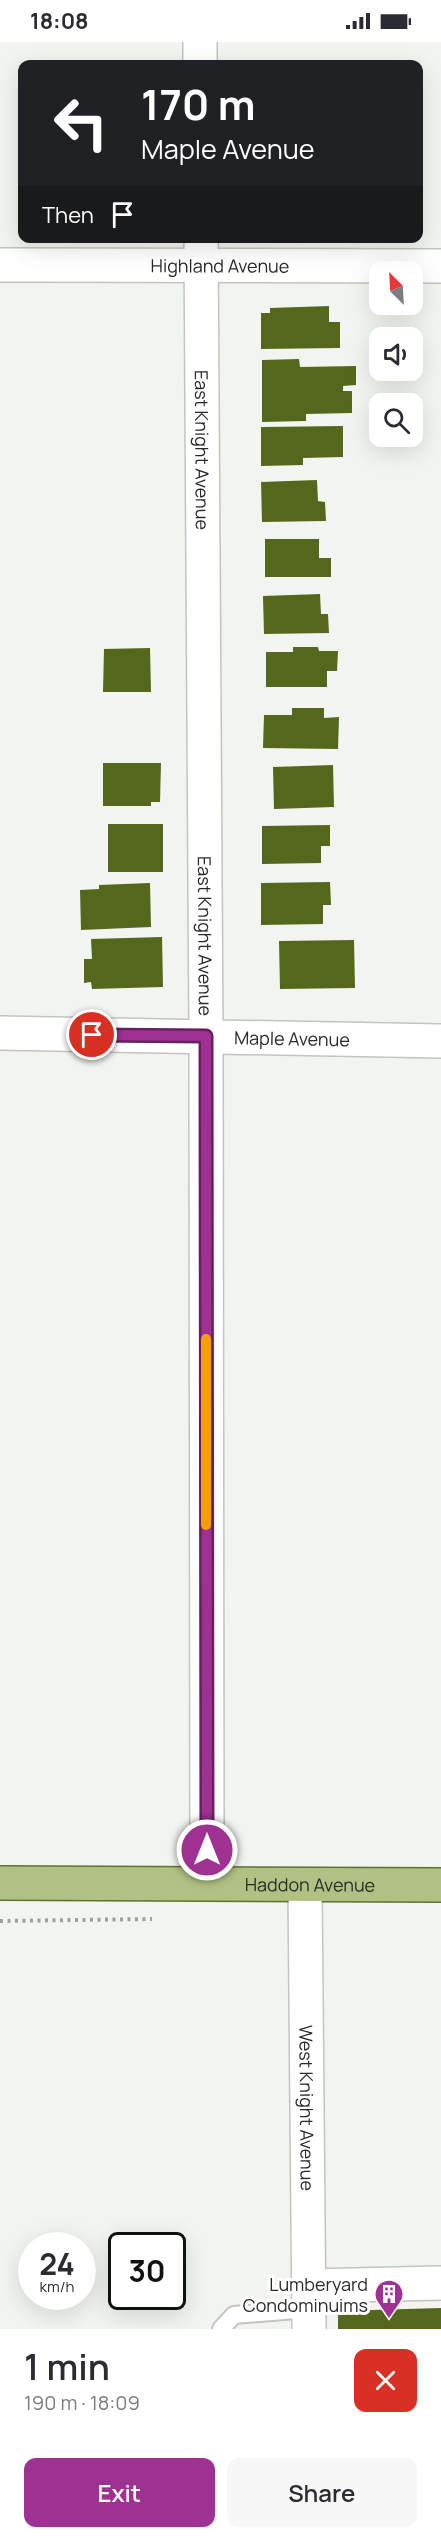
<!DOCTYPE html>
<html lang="en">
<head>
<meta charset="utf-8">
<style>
  :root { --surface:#fff; --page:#f7f7f7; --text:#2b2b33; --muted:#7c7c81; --accent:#9e3192 }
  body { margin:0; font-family:Manrope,sans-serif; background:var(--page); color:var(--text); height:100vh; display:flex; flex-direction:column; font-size:22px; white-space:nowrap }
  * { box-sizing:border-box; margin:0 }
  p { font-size:20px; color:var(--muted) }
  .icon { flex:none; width:33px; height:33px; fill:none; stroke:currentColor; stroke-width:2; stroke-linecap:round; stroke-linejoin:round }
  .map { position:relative; height:2287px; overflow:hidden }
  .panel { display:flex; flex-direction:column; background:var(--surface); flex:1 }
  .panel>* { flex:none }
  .top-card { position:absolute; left:18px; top:18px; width:405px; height:183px; border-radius:12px; box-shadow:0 6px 24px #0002; background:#202124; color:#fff; overflow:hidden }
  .needle { width:39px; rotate:336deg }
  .tools { position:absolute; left:369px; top:219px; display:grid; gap:12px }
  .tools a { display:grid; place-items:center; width:54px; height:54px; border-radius:12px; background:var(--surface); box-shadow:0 6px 24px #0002; font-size:30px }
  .speed { position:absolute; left:18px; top:2190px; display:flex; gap:12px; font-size:30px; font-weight:700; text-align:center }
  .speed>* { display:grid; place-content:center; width:78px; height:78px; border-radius:50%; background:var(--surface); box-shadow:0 6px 24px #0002; line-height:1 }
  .speed small { font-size:15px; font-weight:400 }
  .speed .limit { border:3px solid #111; border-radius:9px; background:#fff; color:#111 }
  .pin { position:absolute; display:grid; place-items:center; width:51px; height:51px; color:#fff; margin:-26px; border:3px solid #fff; border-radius:50%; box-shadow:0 2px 6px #0007 }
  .me { position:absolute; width:66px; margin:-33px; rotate:0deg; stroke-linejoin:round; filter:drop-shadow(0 0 4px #0008) }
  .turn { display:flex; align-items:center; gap:21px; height:126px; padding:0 24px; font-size:27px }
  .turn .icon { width:78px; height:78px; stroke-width:2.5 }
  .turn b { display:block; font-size:42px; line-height:51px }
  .then { display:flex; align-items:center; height:57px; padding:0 24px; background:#0003; gap:12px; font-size:22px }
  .round { display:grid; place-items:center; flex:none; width:63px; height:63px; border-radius:12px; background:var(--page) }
  .headline { display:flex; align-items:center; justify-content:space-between; height:102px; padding:0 24px }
  h1 { font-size:36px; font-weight:600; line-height:45px }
  .primary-button { display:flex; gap:12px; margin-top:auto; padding:12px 24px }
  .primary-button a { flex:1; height:69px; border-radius:12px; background:var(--accent); color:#fff; font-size:24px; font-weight:600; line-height:69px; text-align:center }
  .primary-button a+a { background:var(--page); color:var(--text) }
  .status { display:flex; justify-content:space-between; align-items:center; height:42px; padding:0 30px; background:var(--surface); direction:ltr }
  .status svg { height:16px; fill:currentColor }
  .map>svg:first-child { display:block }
  .building { fill:#54671c }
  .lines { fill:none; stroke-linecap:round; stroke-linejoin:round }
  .service-casing { stroke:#c3c4c0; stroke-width:20 }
  .minor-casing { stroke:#c3c4c0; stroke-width:36 }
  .primary-casing { stroke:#60712e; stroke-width:36 }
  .path { stroke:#9fa09c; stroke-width:4; stroke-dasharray:3 4.5; stroke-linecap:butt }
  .service { stroke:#fff; stroke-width:16 }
  .minor { stroke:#fff; stroke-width:33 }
  .primary { stroke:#b1c184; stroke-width:33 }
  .route-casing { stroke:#67205f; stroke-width:15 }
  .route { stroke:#9e3192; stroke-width:10 }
  .slow { stroke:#f59e0b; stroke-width:10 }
  .labels { text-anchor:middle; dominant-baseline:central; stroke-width:6; stroke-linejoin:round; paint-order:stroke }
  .street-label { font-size:18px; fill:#292a28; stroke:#fff }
  .poi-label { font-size:18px; fill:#292a28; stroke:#fff; text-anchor:end }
</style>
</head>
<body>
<div class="status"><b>18:08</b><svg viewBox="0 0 49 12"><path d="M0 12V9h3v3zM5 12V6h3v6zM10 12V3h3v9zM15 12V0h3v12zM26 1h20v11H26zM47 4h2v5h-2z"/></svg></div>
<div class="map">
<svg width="441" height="2287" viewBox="0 0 441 2287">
  <rect width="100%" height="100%" fill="#f2f4ef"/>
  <!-- building -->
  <g class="building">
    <path d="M329,264V280H340V306L261,307V271H270V266Z"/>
    <path d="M299,317L300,325L356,324V343L343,344V349H352V371L306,372V379L262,380V318Z"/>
    <path d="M343,384V415L303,416V423L261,424V385Z"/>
    <path d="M317,438L318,459L325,460L326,479L262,480L261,440Z"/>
    <path d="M265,497H319V516H331V535H265Z"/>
    <path d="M320,552L321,572H328L329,591L264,592L263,554Z"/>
    <path d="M293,605H318L319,609H338L337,629H327V645H266V610H293Z"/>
    <path d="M150,606L151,650H103L104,607Z"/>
    <path d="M292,666H324V676L339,675L338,707L263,706L264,673H292Z"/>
    <path d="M103,721H161L160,760H151V764H103Z"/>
    <path d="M333,723L334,765L274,767L273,725Z"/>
    <rect x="108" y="782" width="55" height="48"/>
    <path d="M330,783V804H321V821L262,822V784Z"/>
    <path d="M330,840L331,863H323V882L261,883V841Z"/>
    <path d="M150,841L151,885L81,888L80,848L99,847V843Z"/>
    <path d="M162,895L163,945L92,947L91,940L84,941V917H92L91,897Z"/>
    <path d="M354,898L355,946L280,947L279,899Z"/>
    <path d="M441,2266V2287H338V2269Z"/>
  </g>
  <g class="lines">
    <!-- service casing -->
    <g class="service-casing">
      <path id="service" d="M221,2287L234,2273L309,2267"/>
    </g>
    <!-- minor casing -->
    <g class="minor-casing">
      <g id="minor">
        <path d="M200,0V22"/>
        <path id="s1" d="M201,196L206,995L207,1808L210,1841"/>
        <path id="s2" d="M0,223L441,224"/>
        <path id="s3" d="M0,991L441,999"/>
        <path id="s4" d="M305,1844L309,2287"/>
        <path d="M308,2244L441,2241"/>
      </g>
    </g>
    <!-- primary casing -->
    <g class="primary-casing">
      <g id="primary">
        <path id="s5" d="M0,1841L441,1843"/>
      </g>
    </g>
    <!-- path -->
    <path class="path" d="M0,1879L152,1877"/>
    <!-- service -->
    <use href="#service" class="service"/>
    <!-- minor -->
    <use href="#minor" class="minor"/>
    <!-- primary -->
    <use href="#primary" class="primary"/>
  </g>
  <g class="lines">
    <!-- route casing -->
    <g class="route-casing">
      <path id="route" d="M92,993L206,994L207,1808"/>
    </g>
    <!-- route -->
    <use href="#route" class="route"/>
    <!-- slow -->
    <path class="slow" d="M206,1297V1483"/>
  </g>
  <!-- icons -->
  <defs>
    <g id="building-pin" transform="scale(1.5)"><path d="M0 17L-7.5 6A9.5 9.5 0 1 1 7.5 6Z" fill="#9e3192" stroke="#fff"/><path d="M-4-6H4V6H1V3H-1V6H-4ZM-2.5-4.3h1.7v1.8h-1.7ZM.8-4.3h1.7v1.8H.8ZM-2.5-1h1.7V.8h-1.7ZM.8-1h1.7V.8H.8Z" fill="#fff"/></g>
  </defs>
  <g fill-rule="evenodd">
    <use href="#building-pin" x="389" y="2252"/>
  </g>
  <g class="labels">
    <!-- street labels -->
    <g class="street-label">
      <text stroke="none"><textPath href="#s2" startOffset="220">Highland Avenue</textPath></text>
      <text stroke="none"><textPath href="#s1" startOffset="212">East Knight Avenue</textPath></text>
      <text stroke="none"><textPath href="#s1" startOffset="698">East Knight Avenue</textPath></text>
      <text stroke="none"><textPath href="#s3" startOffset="292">Maple Avenue</textPath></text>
      <text stroke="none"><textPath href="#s5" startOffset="310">Haddon Avenue</textPath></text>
      <text stroke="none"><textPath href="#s4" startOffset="222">West Knight Avenue</textPath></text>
    </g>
    <!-- poi labels -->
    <g class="poi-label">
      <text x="368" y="2242">Lumberyard<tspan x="368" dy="21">Condominuims</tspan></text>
    </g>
  </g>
</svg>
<div class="tools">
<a><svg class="needle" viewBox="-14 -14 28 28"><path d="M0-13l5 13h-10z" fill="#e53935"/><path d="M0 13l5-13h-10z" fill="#7c7c81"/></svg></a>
<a><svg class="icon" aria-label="sound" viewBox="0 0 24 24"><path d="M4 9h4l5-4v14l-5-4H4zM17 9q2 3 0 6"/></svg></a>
<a><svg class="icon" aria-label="search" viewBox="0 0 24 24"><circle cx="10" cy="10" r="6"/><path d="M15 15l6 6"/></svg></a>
</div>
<div class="speed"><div>24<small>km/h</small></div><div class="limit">30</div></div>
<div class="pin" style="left:92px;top:993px;background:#d93025"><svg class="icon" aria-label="arrive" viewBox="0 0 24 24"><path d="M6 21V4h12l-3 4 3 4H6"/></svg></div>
<svg class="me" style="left:207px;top:1808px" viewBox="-20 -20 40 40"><circle r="17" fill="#9e3192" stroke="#fff" stroke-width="3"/><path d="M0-11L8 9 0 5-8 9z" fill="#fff"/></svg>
<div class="top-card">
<div class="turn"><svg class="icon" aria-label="left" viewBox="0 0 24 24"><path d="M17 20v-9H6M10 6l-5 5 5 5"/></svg><div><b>170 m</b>Maple Avenue</div></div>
<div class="then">Then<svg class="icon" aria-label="arrive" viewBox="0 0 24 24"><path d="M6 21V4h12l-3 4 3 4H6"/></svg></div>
</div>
</div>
<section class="panel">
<div class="headline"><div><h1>1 min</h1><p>190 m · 18:09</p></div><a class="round" style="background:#d93025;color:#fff"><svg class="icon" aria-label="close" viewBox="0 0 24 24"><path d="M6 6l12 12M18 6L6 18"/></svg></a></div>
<div class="primary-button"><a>Exit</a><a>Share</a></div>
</section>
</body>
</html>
